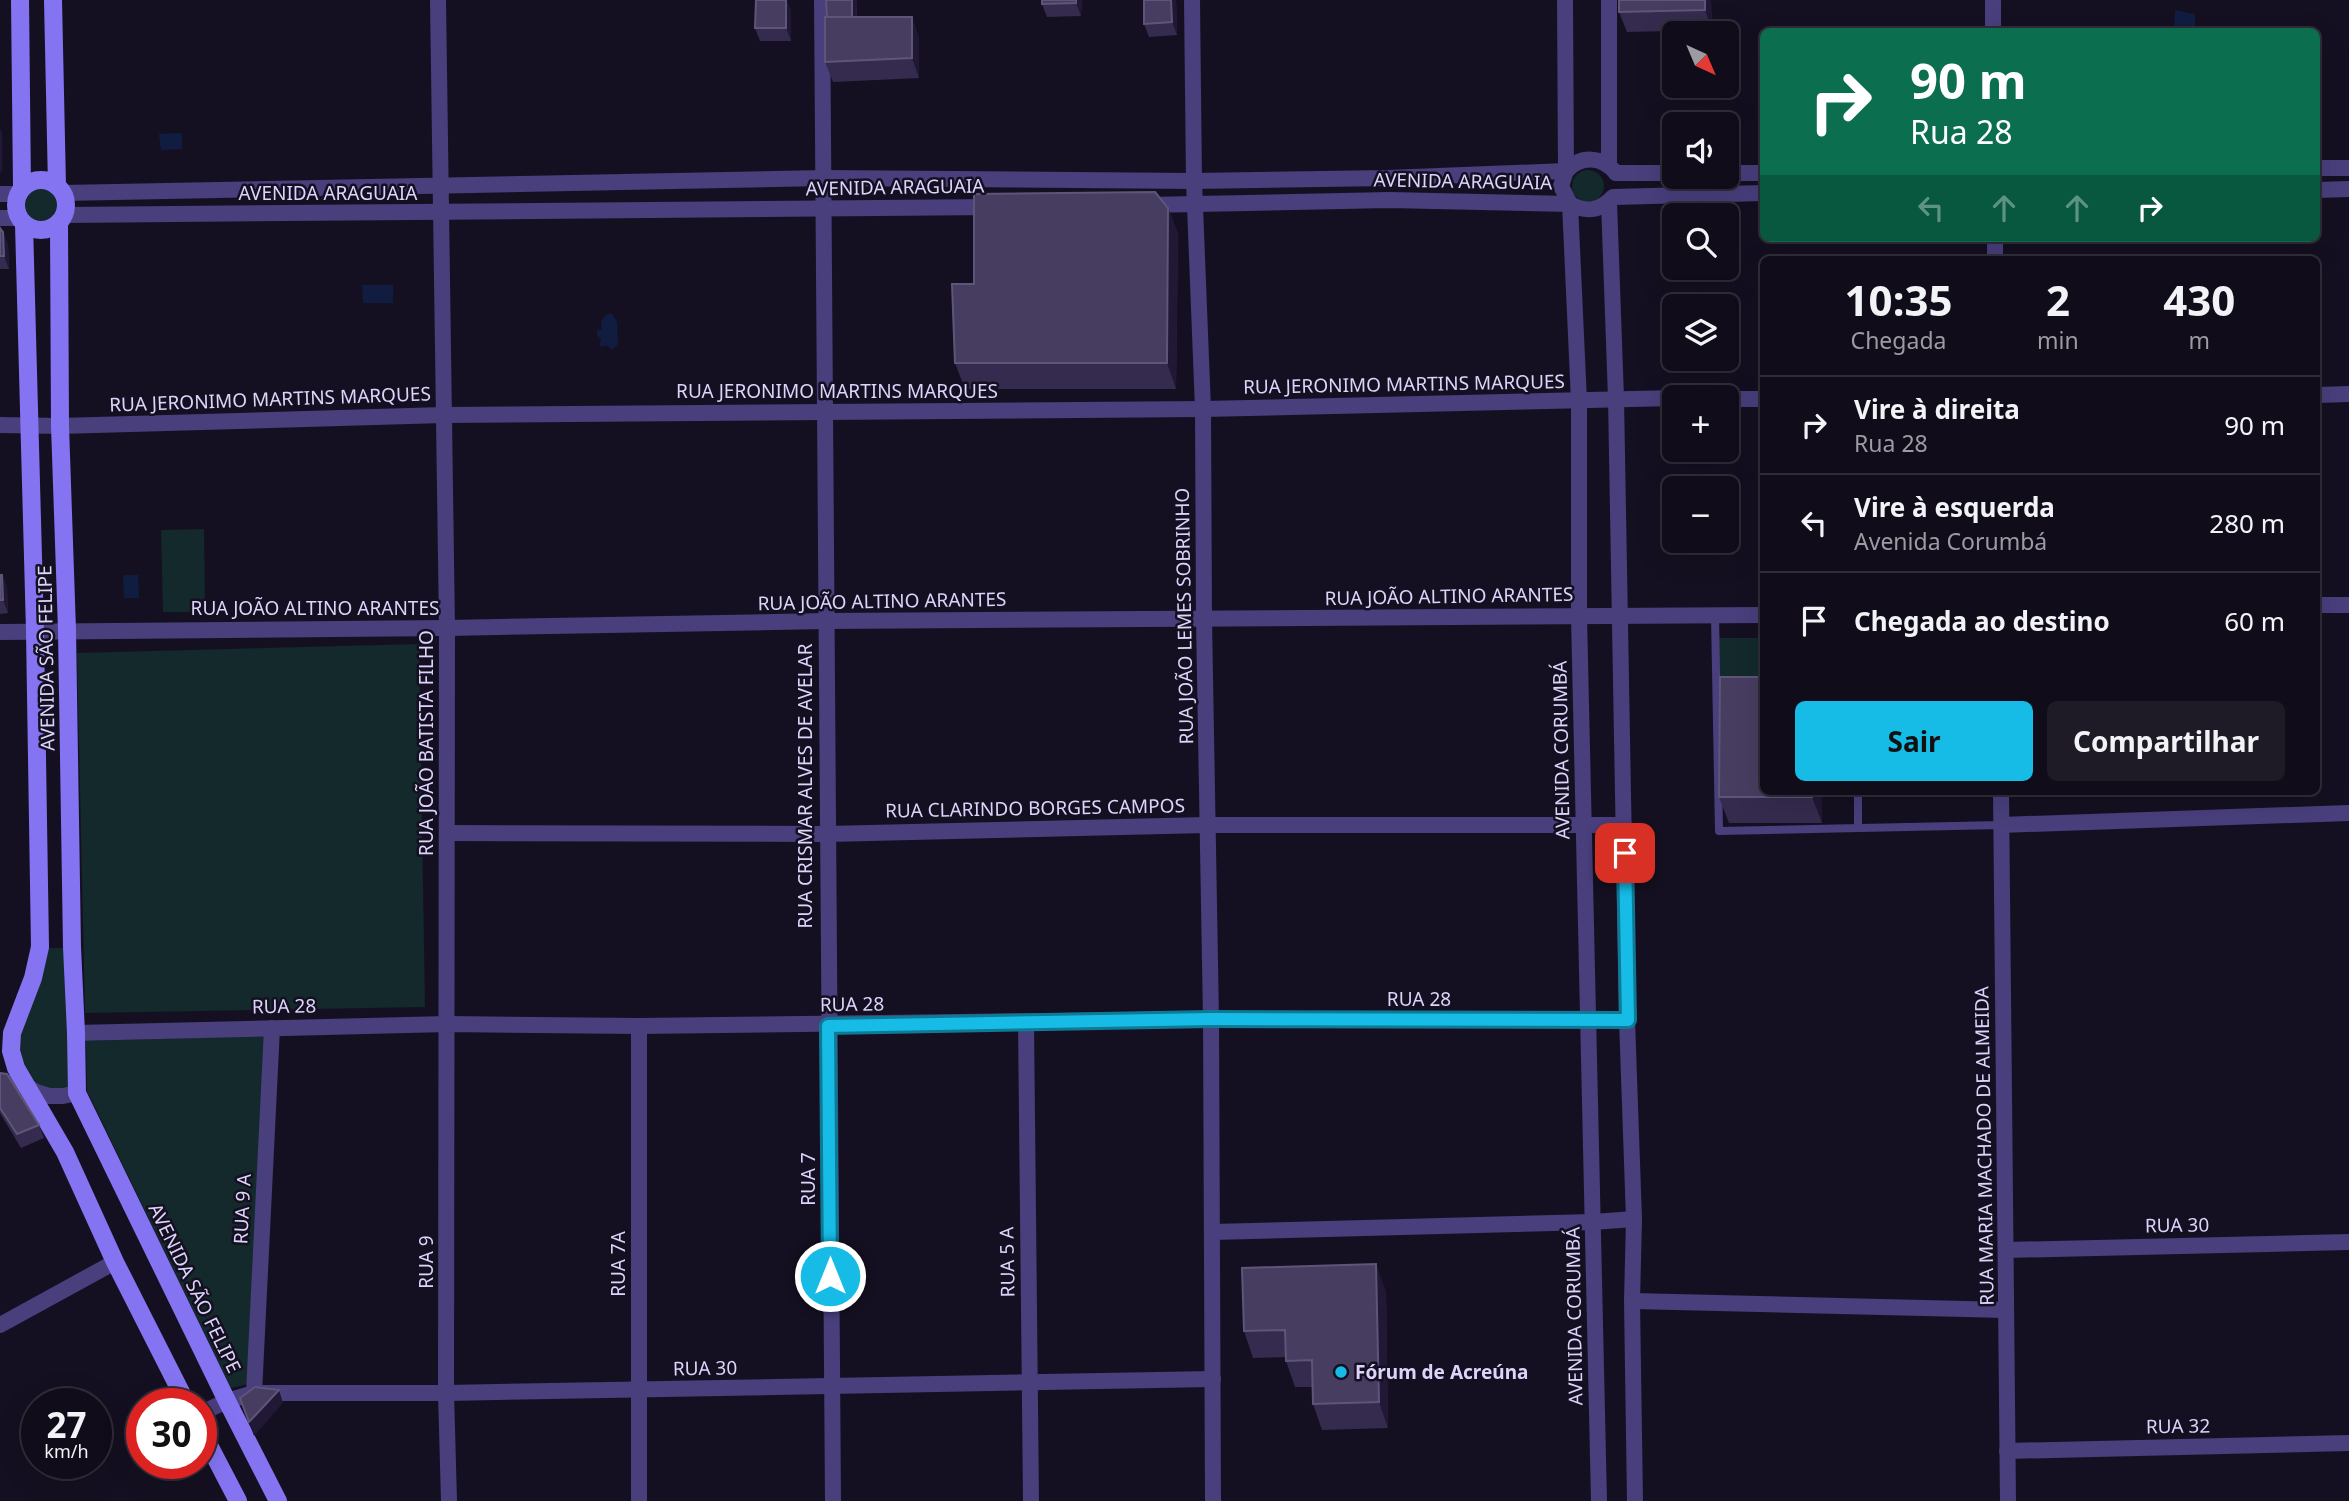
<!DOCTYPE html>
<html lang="pt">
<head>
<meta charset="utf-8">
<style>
  :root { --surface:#100c19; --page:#1e1a26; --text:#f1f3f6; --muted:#9c9ba2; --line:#302c38; --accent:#16bbe6 }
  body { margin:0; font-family:"Noto Sans",sans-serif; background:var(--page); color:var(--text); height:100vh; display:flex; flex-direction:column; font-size:26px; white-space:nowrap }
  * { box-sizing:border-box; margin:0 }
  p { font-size:23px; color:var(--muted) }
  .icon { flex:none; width:38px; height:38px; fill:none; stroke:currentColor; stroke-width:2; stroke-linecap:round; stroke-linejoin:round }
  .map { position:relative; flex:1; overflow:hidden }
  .sheet { position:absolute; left:1760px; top:256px; width:560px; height:539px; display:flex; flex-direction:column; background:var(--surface); border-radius:10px; box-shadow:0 7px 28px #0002,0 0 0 2px var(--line) }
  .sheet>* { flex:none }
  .guide { position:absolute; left:1760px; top:28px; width:560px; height:214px; border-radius:10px; box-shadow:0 7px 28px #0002,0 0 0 2px var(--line); background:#0b6e4f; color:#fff; overflow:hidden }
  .needle { width:46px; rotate:136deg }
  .tools { position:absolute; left:1662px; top:21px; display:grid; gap:14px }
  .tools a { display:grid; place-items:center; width:77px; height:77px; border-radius:10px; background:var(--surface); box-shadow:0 7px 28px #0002,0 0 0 2px var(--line); font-size:35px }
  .speed { position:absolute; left:21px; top:1388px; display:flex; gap:14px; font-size:35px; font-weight:700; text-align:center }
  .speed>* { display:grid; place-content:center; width:91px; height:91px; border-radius:50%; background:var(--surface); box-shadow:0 7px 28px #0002,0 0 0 2px var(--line); line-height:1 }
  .speed small { font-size:18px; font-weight:400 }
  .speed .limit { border:10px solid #d22; background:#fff; color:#111 }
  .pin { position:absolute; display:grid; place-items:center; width:60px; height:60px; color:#fff; margin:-30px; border-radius:14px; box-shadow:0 4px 10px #0006 }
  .me { position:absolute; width:77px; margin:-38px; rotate:0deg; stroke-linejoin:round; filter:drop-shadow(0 0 5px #0008) }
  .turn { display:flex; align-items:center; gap:24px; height:147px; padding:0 35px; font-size:32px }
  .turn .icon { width:91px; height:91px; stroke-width:2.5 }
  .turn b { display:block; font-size:49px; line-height:60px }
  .lanes { display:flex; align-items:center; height:66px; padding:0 35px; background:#0003; justify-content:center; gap:35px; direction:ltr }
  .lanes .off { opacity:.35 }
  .eta { display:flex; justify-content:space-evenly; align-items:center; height:119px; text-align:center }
  .eta b { font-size:42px; font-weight:700; line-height:49px }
  .primary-button { display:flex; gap:14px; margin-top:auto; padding:14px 35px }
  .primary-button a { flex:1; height:80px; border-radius:10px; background:var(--accent); color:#111; font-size:28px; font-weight:700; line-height:80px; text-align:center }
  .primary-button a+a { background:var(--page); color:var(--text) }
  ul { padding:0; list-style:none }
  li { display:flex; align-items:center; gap:21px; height:98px; padding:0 35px; border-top:2px solid var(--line) }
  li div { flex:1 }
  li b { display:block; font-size:26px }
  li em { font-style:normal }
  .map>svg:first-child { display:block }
  .green { fill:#13292b }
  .water { fill:#101d40 }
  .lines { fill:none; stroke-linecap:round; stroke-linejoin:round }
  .lane { stroke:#483f7c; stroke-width:8 }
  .street { stroke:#483f7c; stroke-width:16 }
  .secondary { stroke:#8574f2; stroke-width:18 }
  .wall { fill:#352b4e }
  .shaded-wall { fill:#201834 }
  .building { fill:#473d61; stroke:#5e5579; stroke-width:2 }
  .route-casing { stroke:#0e7a96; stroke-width:18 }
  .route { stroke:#16bbe6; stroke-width:12 }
  .poi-dot { fill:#16bbe6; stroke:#151021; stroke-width:2.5 }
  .labels { text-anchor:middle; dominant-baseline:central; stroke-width:5; stroke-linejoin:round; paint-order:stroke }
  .street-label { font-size:19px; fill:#ddd4fb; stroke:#151021 }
  .poi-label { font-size:19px; font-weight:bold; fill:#ddd4fb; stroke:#151021; text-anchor:start }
</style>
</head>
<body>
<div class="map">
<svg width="2349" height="1501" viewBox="0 0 2349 1501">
  <rect width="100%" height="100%" fill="#151021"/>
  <!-- green -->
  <g class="green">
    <circle cx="1588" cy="186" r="16"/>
    <circle cx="40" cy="206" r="18"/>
    <path d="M204,529L205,612H163L161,530Z"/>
    <path d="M1717,638H1764V699L1718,700Z"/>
    <path d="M419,644L425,1007L85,1013L77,653Z"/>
    <path d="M41,948H70L75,1091H37L17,1066L16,1023Z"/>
    <path d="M265,1036L249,1384L231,1388L87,1091L86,1041Z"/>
  </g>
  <!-- water -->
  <g class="water">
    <path d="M2175,10L2195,14V31H2174Z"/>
    <path d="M182,133V149L161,150L159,134Z"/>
    <path d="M362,285H393V303H363Z"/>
    <path d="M607,314H612L617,322L618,344L612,350L606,345L600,347L601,339L597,335V330H602L601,321Z"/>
    <path d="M123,575H138L139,598H124Z"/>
  </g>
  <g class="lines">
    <!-- lane -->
    <g class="lane">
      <path d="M1715,616L1719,831L2001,825"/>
      <path d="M1858,791V828"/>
    </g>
    <!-- street -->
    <g class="street">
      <path d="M438,0L447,628L446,1393L449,1501"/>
      <path d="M822,0L833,1501"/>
      <path d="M1192,0L1194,181L1203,409L1204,619L1211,1019L1213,1501"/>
      <path d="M1565,0L1566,171L1561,186L1570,204L1579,401V616L1599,1501"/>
      <path d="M1609,0V165"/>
      <path d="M1993,0V32"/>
      <path d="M2317,168H2349"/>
      <path d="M1616,173H1675"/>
      <path d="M1727,173H1764"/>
      <path d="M2317,190L2349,189"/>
      <path d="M63,193L824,178L1194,181L1388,178L1566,171C1581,155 1602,156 1616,173"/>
      <path d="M0,194H18"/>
      <path d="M1609,202L1616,398L1627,1020L1634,1219L1632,1301L1635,1501"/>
      <path d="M1146,205L1389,200L1570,204C1587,213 1600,211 1613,197L1764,193"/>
      <path d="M64,215L994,207"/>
      <path d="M0,218H19"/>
      <path d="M1995,238V259"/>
      <path d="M2317,395L2349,394"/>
      <path d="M1727,399H1764"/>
      <path d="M0,425L60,426L444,415L1203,409L1675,398"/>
      <path d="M2317,605H2349"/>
      <path d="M0,632L447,628L825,621L1764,615"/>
      <path d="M2001,791L2008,1501"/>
      <path d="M2001,825L2349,813"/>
      <path d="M448,833L827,834L1207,825H1624"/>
      <path d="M1026,1022L1031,1501"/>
      <path d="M639,1026V1501"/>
      <path d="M76,1033L448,1024L639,1026L1211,1019L1627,1020"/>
      <path d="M0,1082L25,1085L36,1092L49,1096H63L77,1093"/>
      <path d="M1212,1232L1593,1222L1634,1219"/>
      <path d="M2006,1250L2349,1242"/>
      <path d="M1632,1301L2006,1310"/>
      <path d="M0,1325L115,1262"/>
      <path d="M254,1393L272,1028"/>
      <path d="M201,1413L227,1401L254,1393H446L1213,1379"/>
      <path d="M2007,1451L2349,1443"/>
    </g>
    <!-- secondary -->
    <g class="secondary">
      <path d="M20,0L22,188"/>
      <path d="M53,0L57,186"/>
      <circle cx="41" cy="205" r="25"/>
      <path d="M59,222L60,426L67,630L72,947L76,1033L77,1093L227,1401L278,1501"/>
      <path d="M24,224L35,631L40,947L33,978L12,1033L11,1051L16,1068L65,1152L115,1262L187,1404"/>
      <path d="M201,1430L238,1501"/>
    </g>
  </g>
  <!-- wall -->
  <g class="wall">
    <path d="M857,0V17L919,37V78L833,82L825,62L827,17Z"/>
    <path d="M1082,0L1081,16L1047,17L1042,4Z"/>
    <path d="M1144,0H1176L1177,35L1149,37L1144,24Z"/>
    <path d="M1619,0H1711L1712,30L1627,32L1619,12Z"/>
    <path d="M791,10V41H760L755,28Z"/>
    <path d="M1168,208L1178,234L1176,389H965L955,363L974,284Z"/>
    <path d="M0,228L3,232L8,245L9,269H0Z"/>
    <path d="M0,575H2L7,588L8,613L0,614Z"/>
    <path d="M1822,791V823H1729L1719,797Z"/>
    <path d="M0,1073L39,1125L44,1138L21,1148L0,1113Z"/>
    <path d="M1386,1291L1388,1428L1322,1430L1313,1404V1387H1295L1286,1361V1357L1253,1358L1244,1331Z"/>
  </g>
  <!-- shaded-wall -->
  <g class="shaded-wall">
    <path d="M786,0H787L791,10V41L786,28Z"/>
    <path d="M852,0H857L856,37L852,24Z"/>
    <path d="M1076,0H1082L1081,16L1076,3Z"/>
    <path d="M1171,0H1176L1177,35L1172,22Z"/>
    <path d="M1705,0H1711L1712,30L1705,10Z"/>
    <path d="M912,17L919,37V78L912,58Z"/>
    <path d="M0,129L2,133V172L0,173Z"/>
    <path d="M1168,208L1178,234L1176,389L1167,363Z"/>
    <path d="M3,232L8,245L9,269L4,256Z"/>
    <path d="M2,575L7,588L8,613L3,600Z"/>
    <path d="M1812,791H1822V823L1812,797Z"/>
    <path d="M1376,1264L1386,1291L1388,1428L1379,1402Z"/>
    <path d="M279,1390L283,1403L254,1436L249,1422Z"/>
  </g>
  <!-- building -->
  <g class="building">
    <path d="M756,0H786V28H755Z"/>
    <path d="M826,0H852V17H827Z"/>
    <path d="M1042,0H1076V3L1042,4Z"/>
    <path d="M1144,0H1171L1172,22L1144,24Z"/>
    <path d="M1619,0H1705V10L1619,12Z"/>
    <path d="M825,17H912V58L825,62Z"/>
    <path d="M1155,192L1168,208L1167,363H955L952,284H974V194Z"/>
    <path d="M0,228L3,232L4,256H0Z"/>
    <path d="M0,575H2L3,600H0Z"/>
    <path d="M1720,677H1764V791H1812V797H1719Z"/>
    <path d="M0,1073L7,1074L39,1125L17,1134L0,1108Z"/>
    <path d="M1376,1264L1379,1402L1313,1404L1312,1360L1286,1361L1285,1330L1244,1331L1242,1268Z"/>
    <path d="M255,1387L279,1390L249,1422L240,1398Z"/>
  </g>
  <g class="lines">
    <!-- route casing -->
    <g class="route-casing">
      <path id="route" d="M830,1276L828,1026L1211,1019L1628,1020L1625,853"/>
    </g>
    <!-- route -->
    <use href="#route" class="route"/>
  </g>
  <!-- markers -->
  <circle class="poi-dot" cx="1341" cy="1372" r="7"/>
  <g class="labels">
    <!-- street labels -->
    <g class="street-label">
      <text transform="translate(1463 181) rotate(1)">AVENIDA ARAGUAIA</text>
      <text transform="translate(895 187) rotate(-1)">AVENIDA ARAGUAIA</text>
      <text x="328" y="193">AVENIDA ARAGUAIA</text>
      <text transform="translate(1404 384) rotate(-1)">RUA JERONIMO MARTINS MARQUES</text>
      <text x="837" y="391">RUA JERONIMO MARTINS MARQUES</text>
      <text transform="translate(270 399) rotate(-2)">RUA JERONIMO MARTINS MARQUES</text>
      <text transform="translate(1449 596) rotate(-1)">RUA JOÃO ALTINO ARANTES</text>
      <text transform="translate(882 601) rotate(-1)">RUA JOÃO ALTINO ARANTES</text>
      <text x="315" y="608">RUA JOÃO ALTINO ARANTES</text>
      <text transform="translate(1184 616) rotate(-91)">RUA JOÃO LEMES SOBRINHO</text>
      <text transform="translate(46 658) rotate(-91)">AVENIDA SÃO FELIPE</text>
      <text transform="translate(426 743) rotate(-90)">RUA JOÃO BATISTA FILHO</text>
      <text transform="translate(1561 750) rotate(-91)">AVENIDA CORUMBÁ</text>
      <text transform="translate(805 786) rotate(-90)">RUA CRISMAR ALVES DE AVELAR</text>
      <text transform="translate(1035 808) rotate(-1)">RUA CLARINDO BORGES CAMPOS</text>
      <text x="1419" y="999">RUA 28</text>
      <text transform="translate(852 1004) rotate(-1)">RUA 28</text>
      <text transform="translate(284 1006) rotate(-1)">RUA 28</text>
      <text transform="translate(1984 1146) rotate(-91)">RUA MARIA MACHADO DE ALMEIDA</text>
      <text transform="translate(808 1179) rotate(-90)">RUA 7</text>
      <text transform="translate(242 1209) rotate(-87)">RUA 9 A</text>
      <text transform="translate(2177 1225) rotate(-1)">RUA 30</text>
      <text transform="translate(426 1262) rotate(-90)">RUA 9</text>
      <text transform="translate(1007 1262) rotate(-91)">RUA 5 A</text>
      <text transform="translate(618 1264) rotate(-90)">RUA 7A</text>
      <text transform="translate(195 1288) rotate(64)">AVENIDA SÃO FELIPE</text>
      <text transform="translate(1574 1316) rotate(-91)">AVENIDA CORUMBÁ</text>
      <text transform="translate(705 1368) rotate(-1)">RUA 30</text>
      <text transform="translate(2178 1426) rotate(-1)">RUA 32</text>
    </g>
    <!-- poi labels -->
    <g class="poi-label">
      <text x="1355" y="1372">Fórum de Acreúna</text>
    </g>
  </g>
</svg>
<div class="tools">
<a><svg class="needle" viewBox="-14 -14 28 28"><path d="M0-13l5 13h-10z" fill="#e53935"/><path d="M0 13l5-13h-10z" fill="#9c9ba2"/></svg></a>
<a><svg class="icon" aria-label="sound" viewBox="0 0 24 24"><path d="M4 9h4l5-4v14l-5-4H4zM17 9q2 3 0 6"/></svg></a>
<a><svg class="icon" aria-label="search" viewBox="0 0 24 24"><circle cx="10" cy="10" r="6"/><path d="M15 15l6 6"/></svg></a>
<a><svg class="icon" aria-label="layers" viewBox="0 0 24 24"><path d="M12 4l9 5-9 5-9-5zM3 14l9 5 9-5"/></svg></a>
<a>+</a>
<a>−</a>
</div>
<div class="speed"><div>27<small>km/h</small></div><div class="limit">30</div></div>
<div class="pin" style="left:1625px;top:853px;background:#d93025"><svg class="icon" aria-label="arrive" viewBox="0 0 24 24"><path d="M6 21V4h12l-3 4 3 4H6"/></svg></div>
<svg class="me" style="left:830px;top:1276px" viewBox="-20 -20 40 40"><circle r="17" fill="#16bbe6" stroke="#fff" stroke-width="3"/><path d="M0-11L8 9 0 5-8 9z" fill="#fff"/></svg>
<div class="guide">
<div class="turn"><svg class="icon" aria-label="right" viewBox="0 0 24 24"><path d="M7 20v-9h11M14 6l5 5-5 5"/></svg><div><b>90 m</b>Rua 28</div></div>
<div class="lanes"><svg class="icon off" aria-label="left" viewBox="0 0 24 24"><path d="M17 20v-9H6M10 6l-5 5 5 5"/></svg><svg class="icon off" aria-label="ahead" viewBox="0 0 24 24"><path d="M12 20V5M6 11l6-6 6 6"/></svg><svg class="icon off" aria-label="ahead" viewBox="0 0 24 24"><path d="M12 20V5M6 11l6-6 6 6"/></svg><svg class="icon" aria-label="right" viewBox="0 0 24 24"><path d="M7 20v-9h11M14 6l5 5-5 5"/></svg></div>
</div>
<section class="sheet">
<div class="eta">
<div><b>10:35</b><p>Chegada</p></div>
<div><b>2</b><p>min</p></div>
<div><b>430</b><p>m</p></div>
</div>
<ul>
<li><svg class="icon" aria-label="right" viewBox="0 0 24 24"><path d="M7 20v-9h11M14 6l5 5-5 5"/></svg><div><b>Vire à direita</b><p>Rua 28</p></div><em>90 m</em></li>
<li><svg class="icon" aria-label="left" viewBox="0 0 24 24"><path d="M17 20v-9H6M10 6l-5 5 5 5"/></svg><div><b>Vire à esquerda</b><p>Avenida Corumbá</p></div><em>280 m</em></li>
<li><svg class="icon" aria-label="arrive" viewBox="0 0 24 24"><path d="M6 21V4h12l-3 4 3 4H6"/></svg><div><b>Chegada ao destino</b></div><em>60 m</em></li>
</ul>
<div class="primary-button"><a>Sair</a><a>Compartilhar</a></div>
</section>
</div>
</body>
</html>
